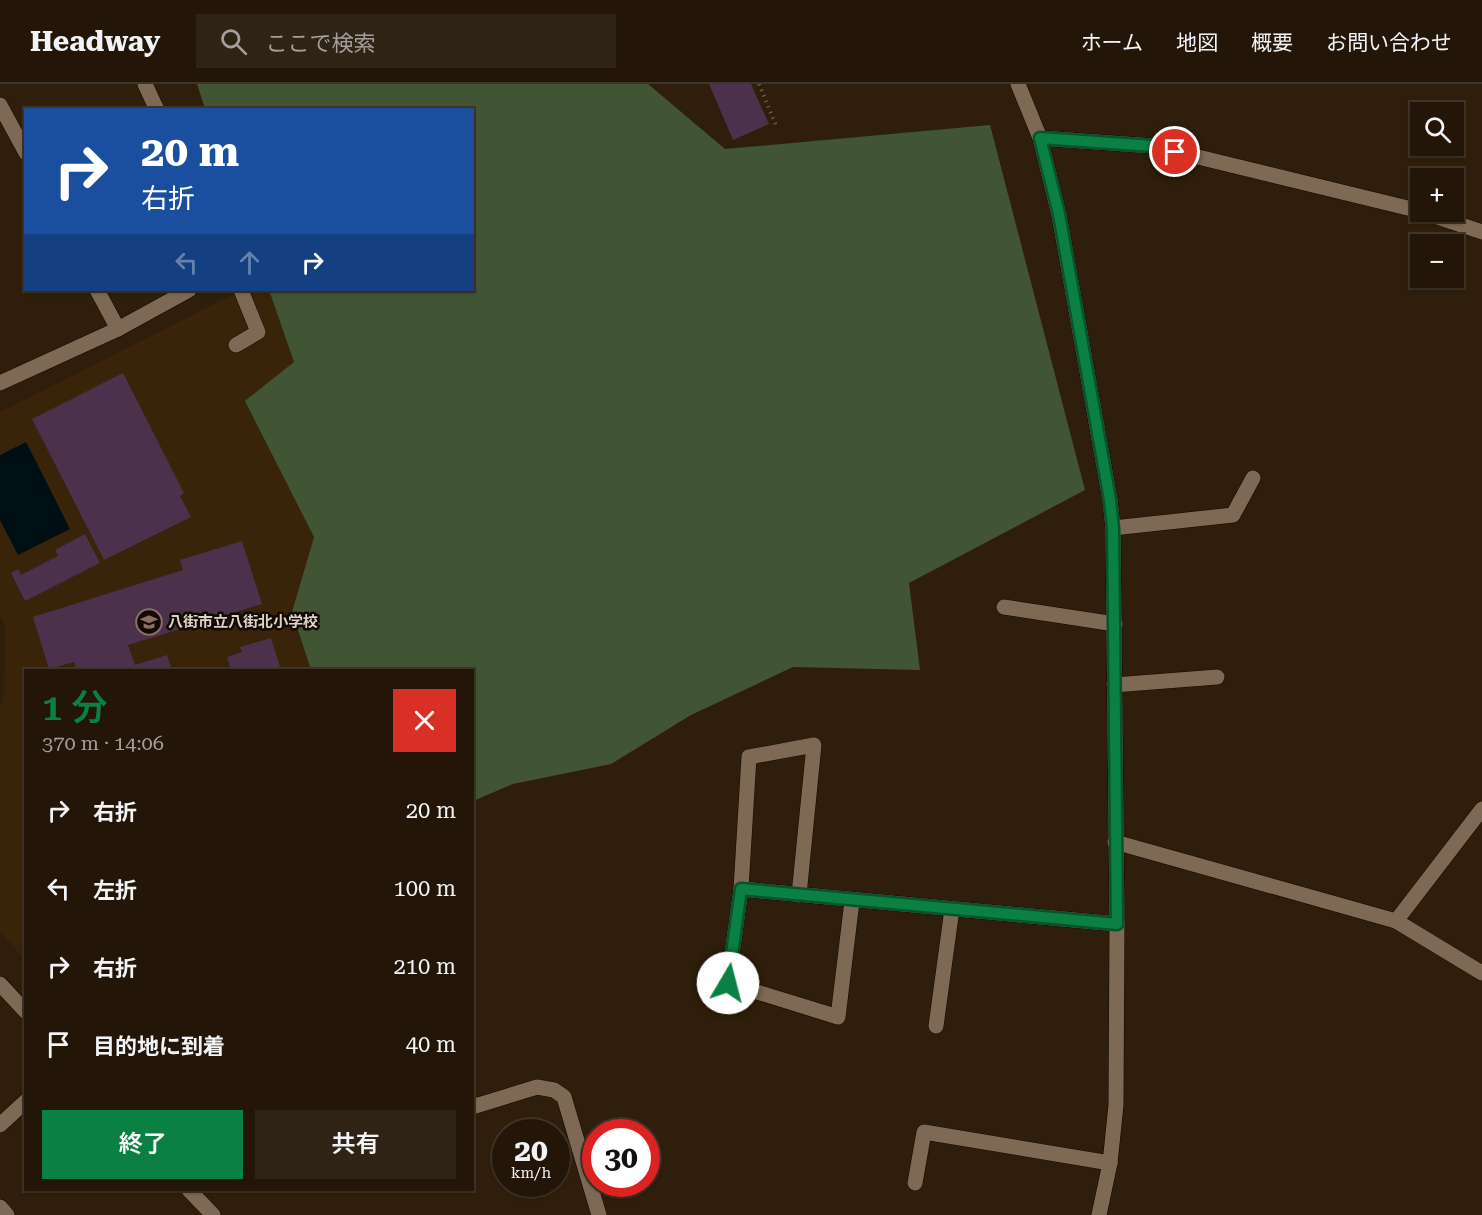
<!DOCTYPE html>
<html lang="ja">
<head>
<meta charset="utf-8">
<style>
  :root { --surface:#231608; --page:#2f2316; --text:#f1f3f6; --muted:#a39f9c; --line:#403529; --accent:#0b8043 }
  body { margin:0; font-family:"Roboto Serif","Noto Sans JP",serif; background:var(--page); color:var(--text); height:100vh; display:flex; flex-direction:column; font-size:22px; white-space:nowrap }
  * { box-sizing:border-box; margin:0 }
  p { font-size:20px; color:var(--muted) }
  .icon { flex:none; width:33px; height:33px; fill:none; stroke:currentColor; stroke-width:2; stroke-linecap:round; stroke-linejoin:round }
  .map { position:relative; flex:1; overflow:hidden }
  .sheet { position:absolute; left:24px; top:585px; width:450px; height:522px; display:flex; flex-direction:column; background:var(--surface); border-radius:0px; box-shadow:0 2px 4px #0004,0 0 0 2px var(--line) }
  .sheet>* { flex:none }
  .top-card { position:absolute; left:24px; top:24px; width:450px; height:183px; border-radius:0px; box-shadow:0 2px 4px #0004,0 0 0 2px var(--line); background:#1a4fa0; color:#fff; overflow:hidden }
  .fabs { position:absolute; left:1410px; top:18px; display:grid; gap:12px }
  .fabs a { display:grid; place-items:center; width:54px; height:54px; border-radius:0px; background:var(--surface); box-shadow:0 2px 4px #0004,0 0 0 2px var(--line); font-size:30px }
  .speed { position:absolute; left:492px; top:1035px; display:flex; gap:12px; font-size:30px; font-weight:700; text-align:center }
  .speed>* { display:grid; place-content:center; width:78px; height:78px; border-radius:50%; background:var(--surface); box-shadow:0 2px 4px #0004,0 0 0 2px var(--line); line-height:1 }
  .speed small { font-size:15px; font-weight:400 }
  .speed .limit { border:9px solid #d22; background:#fff; color:#111 }
  .pin { position:absolute; display:grid; place-items:center; width:51px; height:51px; color:#fff; margin:-26px; border:3px solid #fff; border-radius:50%; box-shadow:0 2px 6px #0007 }
  .me { position:absolute; width:66px; margin:-33px; rotate:8deg; stroke-linejoin:round; filter:drop-shadow(0 0 4px #0008) }
  .turn { display:flex; align-items:center; gap:21px; height:126px; padding:0 18px; font-size:27px }
  .turn .icon { width:78px; height:78px; stroke-width:2.5 }
  .turn b { display:block; font-size:42px; line-height:51px }
  .lanes { display:flex; align-items:center; height:57px; padding:0 18px; background:#0003; justify-content:center; gap:30px; direction:ltr }
  .lanes .off { opacity:.35 }
  .round { display:grid; place-items:center; flex:none; width:63px; height:63px; border-radius:0px; background:var(--page) }
  .overview { display:flex; align-items:center; justify-content:space-between; height:102px; padding:0 18px }
  h1 { font-size:36px; font-weight:600; line-height:45px; color:var(--accent) }
  .cta { display:flex; gap:12px; margin-top:auto; padding:12px 18px }
  .cta a { flex:1; height:69px; border-radius:0px; background:var(--accent); color:#fff; font-size:24px; font-weight:600; line-height:69px; text-align:center }
  .cta a+a { background:var(--page); color:var(--text) }
  ul { padding:0; list-style:none }
  li { display:flex; align-items:center; gap:18px; height:78px; padding:0 18px }
  li div { flex:1 }
  li b { display:block; font-size:22px }
  li em { font-style:normal }
  header { display:flex; align-items:center; gap:36px; box-sizing:border-box; height:84px; padding:0 30px; background:var(--surface); border-bottom:2px solid var(--line) }
  header strong { font-size:28px }
  nav { display:flex; gap:33px; margin-inline-start:auto; font-size:21px }
  .search { width:420px; height:54px; background:var(--page); display:flex; align-items:center; gap:15px; box-sizing:border-box; padding:0 21px; border-radius:0px; color:var(--muted); font-size:22px }
  .map>svg:first-child { display:block }
  .built { fill:#392309 }
  .forest { fill:#415535 }
  .water { fill:#000f13 }
  .building { fill:#4b314c }
  .lines { fill:none; stroke-linecap:round; stroke-linejoin:round }
  .minor-casing { stroke:#170700; stroke-width:16 }
  .path { stroke:#655645; stroke-width:4; stroke-dasharray:1.5 4.5; stroke-linecap:butt }
  .minor { stroke:#7d6954; stroke-width:15 }
  .route-casing { stroke:#07532c; stroke-width:15 }
  .route { stroke:#0b8043; stroke-width:10 }
  .labels { text-anchor:middle; dominant-baseline:central; stroke-width:5; stroke-linejoin:round; paint-order:stroke }
  .poi-label { font-size:15px; font-weight:bold; fill:#ddd2c6; stroke:#110a04; text-anchor:start }
</style>
</head>
<body>
<header>
<strong>Headway</strong>
<div class="search"><svg class="icon" aria-label="search" viewBox="0 0 24 24"><circle cx="10" cy="10" r="6"/><path d="M15 15l6 6"/></svg>ここで検索</div>
<nav><a>ホーム</a><a>地図</a><a>概要</a><a>お問い合わせ</a></nav>
</header>
<div class="map">
<svg width="1482" height="1131" viewBox="0 0 1482 1131">
  <rect width="100%" height="100%" fill="#2f1e0b"/>
  <!-- built -->
  <path class="built" d="M242,206H269L294,278L306,437L314,453L292,528L311,586H26L25,876L0,847V624L4,614L5,544L0,532V328Z"/>
  <!-- forest -->
  <path class="forest" d="M197,0H648L725,65L990,41L1085,406L909,499L920,586L793,583L691,631L611,680L513,700L473,717L472,586H311L292,528L314,453L245,317L294,278L269,206H472V26L205,25Z"/>
  <!-- water -->
  <path class="water" d="M26,358L70,445L18,471L0,436V371Z"/>
  <!-- building -->
  <g class="building">
    <path d="M709,0H751L769,40L733,56Z"/>
    <path d="M123,289L184,409L180,412L191,433L104,476L32,335Z"/>
    <path d="M85,450L100,479L25,517L11,489L18,485L21,491L58,472L55,466Z"/>
    <path d="M242,457L262,520L128,561L135,581L167,571L172,586H77L74,578L49,585L33,533L183,486L180,476Z"/>
    <path d="M271,554L281,586H220L230,583L227,573L242,568L240,563Z"/>
  </g>
  <g class="lines">
    <!-- minor casing -->
    <g class="minor-casing">
      <g id="minor">
        <path d="M145,0L157,26"/>
        <path d="M1018,0L1040,54L1059,131L1110,416L1113,444L1117,840L1116,1021L1110,1079L1099,1131"/>
        <path d="M0,21L26,69"/>
        <path d="M1040,54L1153,62L1420,127"/>
        <path d="M1422,128L1482,148"/>
        <path d="M97,206L118,245"/>
        <path d="M236,261L258,248L241,206"/>
        <path d="M0,299L118,245L189,206"/>
        <path d="M1113,444L1233,431L1253,394"/>
        <path d="M1004,523L1115,540"/>
        <path d="M1114,601L1217,593"/>
        <path d="M1115,758L1396,837L1482,889"/>
        <path d="M741,805L1117,840"/>
        <path d="M799,811L814,661L749,673L741,805L728,899L838,933L852,817"/>
        <path d="M1396,837L1482,725"/>
        <path d="M0,900L26,928"/>
        <path d="M936,942L952,825"/>
        <path d="M472,1023L537,1003L554,1006L564,1013L599,1131"/>
        <path d="M0,1041L26,1017"/>
        <path d="M915,1099L924,1048L1110,1079"/>
        <path d="M189,1106L213,1131"/>
        <path d="M0,1123L7,1131"/>
      </g>
    </g>
    <!-- path -->
    <path class="path" d="M759,0L777,44"/>
    <!-- minor -->
    <use href="#minor" class="minor"/>
  </g>
  <g class="lines">
    <!-- route casing -->
    <g class="route-casing">
      <path id="route" d="M728,899L741,805L1117,840L1113,444L1110,416L1059,130L1040,54L1153,62L1175,68"/>
    </g>
    <!-- route -->
    <use href="#route" class="route"/>
  </g>
  <!-- icons -->
  <defs>
    <g id="school-ring" transform="scale(1.35)"><circle r="9.5" fill="#110a04" stroke="#8d6e63" stroke-width="1.5"/><path d="M0-5L7-2L0 1L-7-2ZM-4 1L0 2.5L4 1V4Q0 6-4 4Z" fill="#8d6e63"/></g>
  </defs>
  <g fill-rule="evenodd">
    <use href="#school-ring" x="149" y="538"/>
  </g>
  <g class="labels">
    <!-- poi labels -->
    <g class="poi-label">
      <text x="168" y="538">八街市立八街北小学校</text>
    </g>
  </g>
</svg>
<div class="fabs">
<a><svg class="icon" aria-label="search" viewBox="0 0 24 24"><circle cx="10" cy="10" r="6"/><path d="M15 15l6 6"/></svg></a>
<a>+</a>
<a>−</a>
</div>
<div class="speed"><div>20<small>km/h</small></div><div class="limit">30</div></div>
<div class="pin" style="left:1175px;top:68px;background:#d93025"><svg class="icon" aria-label="arrive" viewBox="0 0 24 24"><path d="M6 21V4h12l-3 4 3 4H6"/></svg></div>
<svg class="me" style="left:728px;top:899px" viewBox="-20 -20 40 40"><circle r="19" fill="#fff"/><path d="M0-13L10 11 0 6-10 11z" fill="#0b8043"/></svg>
<div class="top-card">
<div class="turn"><svg class="icon" aria-label="right" viewBox="0 0 24 24"><path d="M7 20v-9h11M14 6l5 5-5 5"/></svg><div><b>20 m</b>右折</div></div>
<div class="lanes"><svg class="icon off" aria-label="left" viewBox="0 0 24 24"><path d="M17 20v-9H6M10 6l-5 5 5 5"/></svg><svg class="icon off" aria-label="ahead" viewBox="0 0 24 24"><path d="M12 20V5M6 11l6-6 6 6"/></svg><svg class="icon" aria-label="right" viewBox="0 0 24 24"><path d="M7 20v-9h11M14 6l5 5-5 5"/></svg></div>
</div>
<section class="sheet">
<div class="overview"><div><h1>1 分</h1><p>370 m · 14:06</p></div><a class="round" style="background:#d93025;color:#fff"><svg class="icon" aria-label="close" viewBox="0 0 24 24"><path d="M6 6l12 12M18 6L6 18"/></svg></a></div>
<ul>
<li><svg class="icon" aria-label="right" viewBox="0 0 24 24"><path d="M7 20v-9h11M14 6l5 5-5 5"/></svg><div><b>右折</b></div><em>20 m</em></li>
<li><svg class="icon" aria-label="left" viewBox="0 0 24 24"><path d="M17 20v-9H6M10 6l-5 5 5 5"/></svg><div><b>左折</b></div><em>100 m</em></li>
<li><svg class="icon" aria-label="right" viewBox="0 0 24 24"><path d="M7 20v-9h11M14 6l5 5-5 5"/></svg><div><b>右折</b></div><em>210 m</em></li>
<li><svg class="icon" aria-label="arrive" viewBox="0 0 24 24"><path d="M6 21V4h12l-3 4 3 4H6"/></svg><div><b>目的地に到着</b></div><em>40 m</em></li>
</ul>
<div class="cta"><a>終了</a><a>共有</a></div>
</section>
</div>
</body>
</html>
